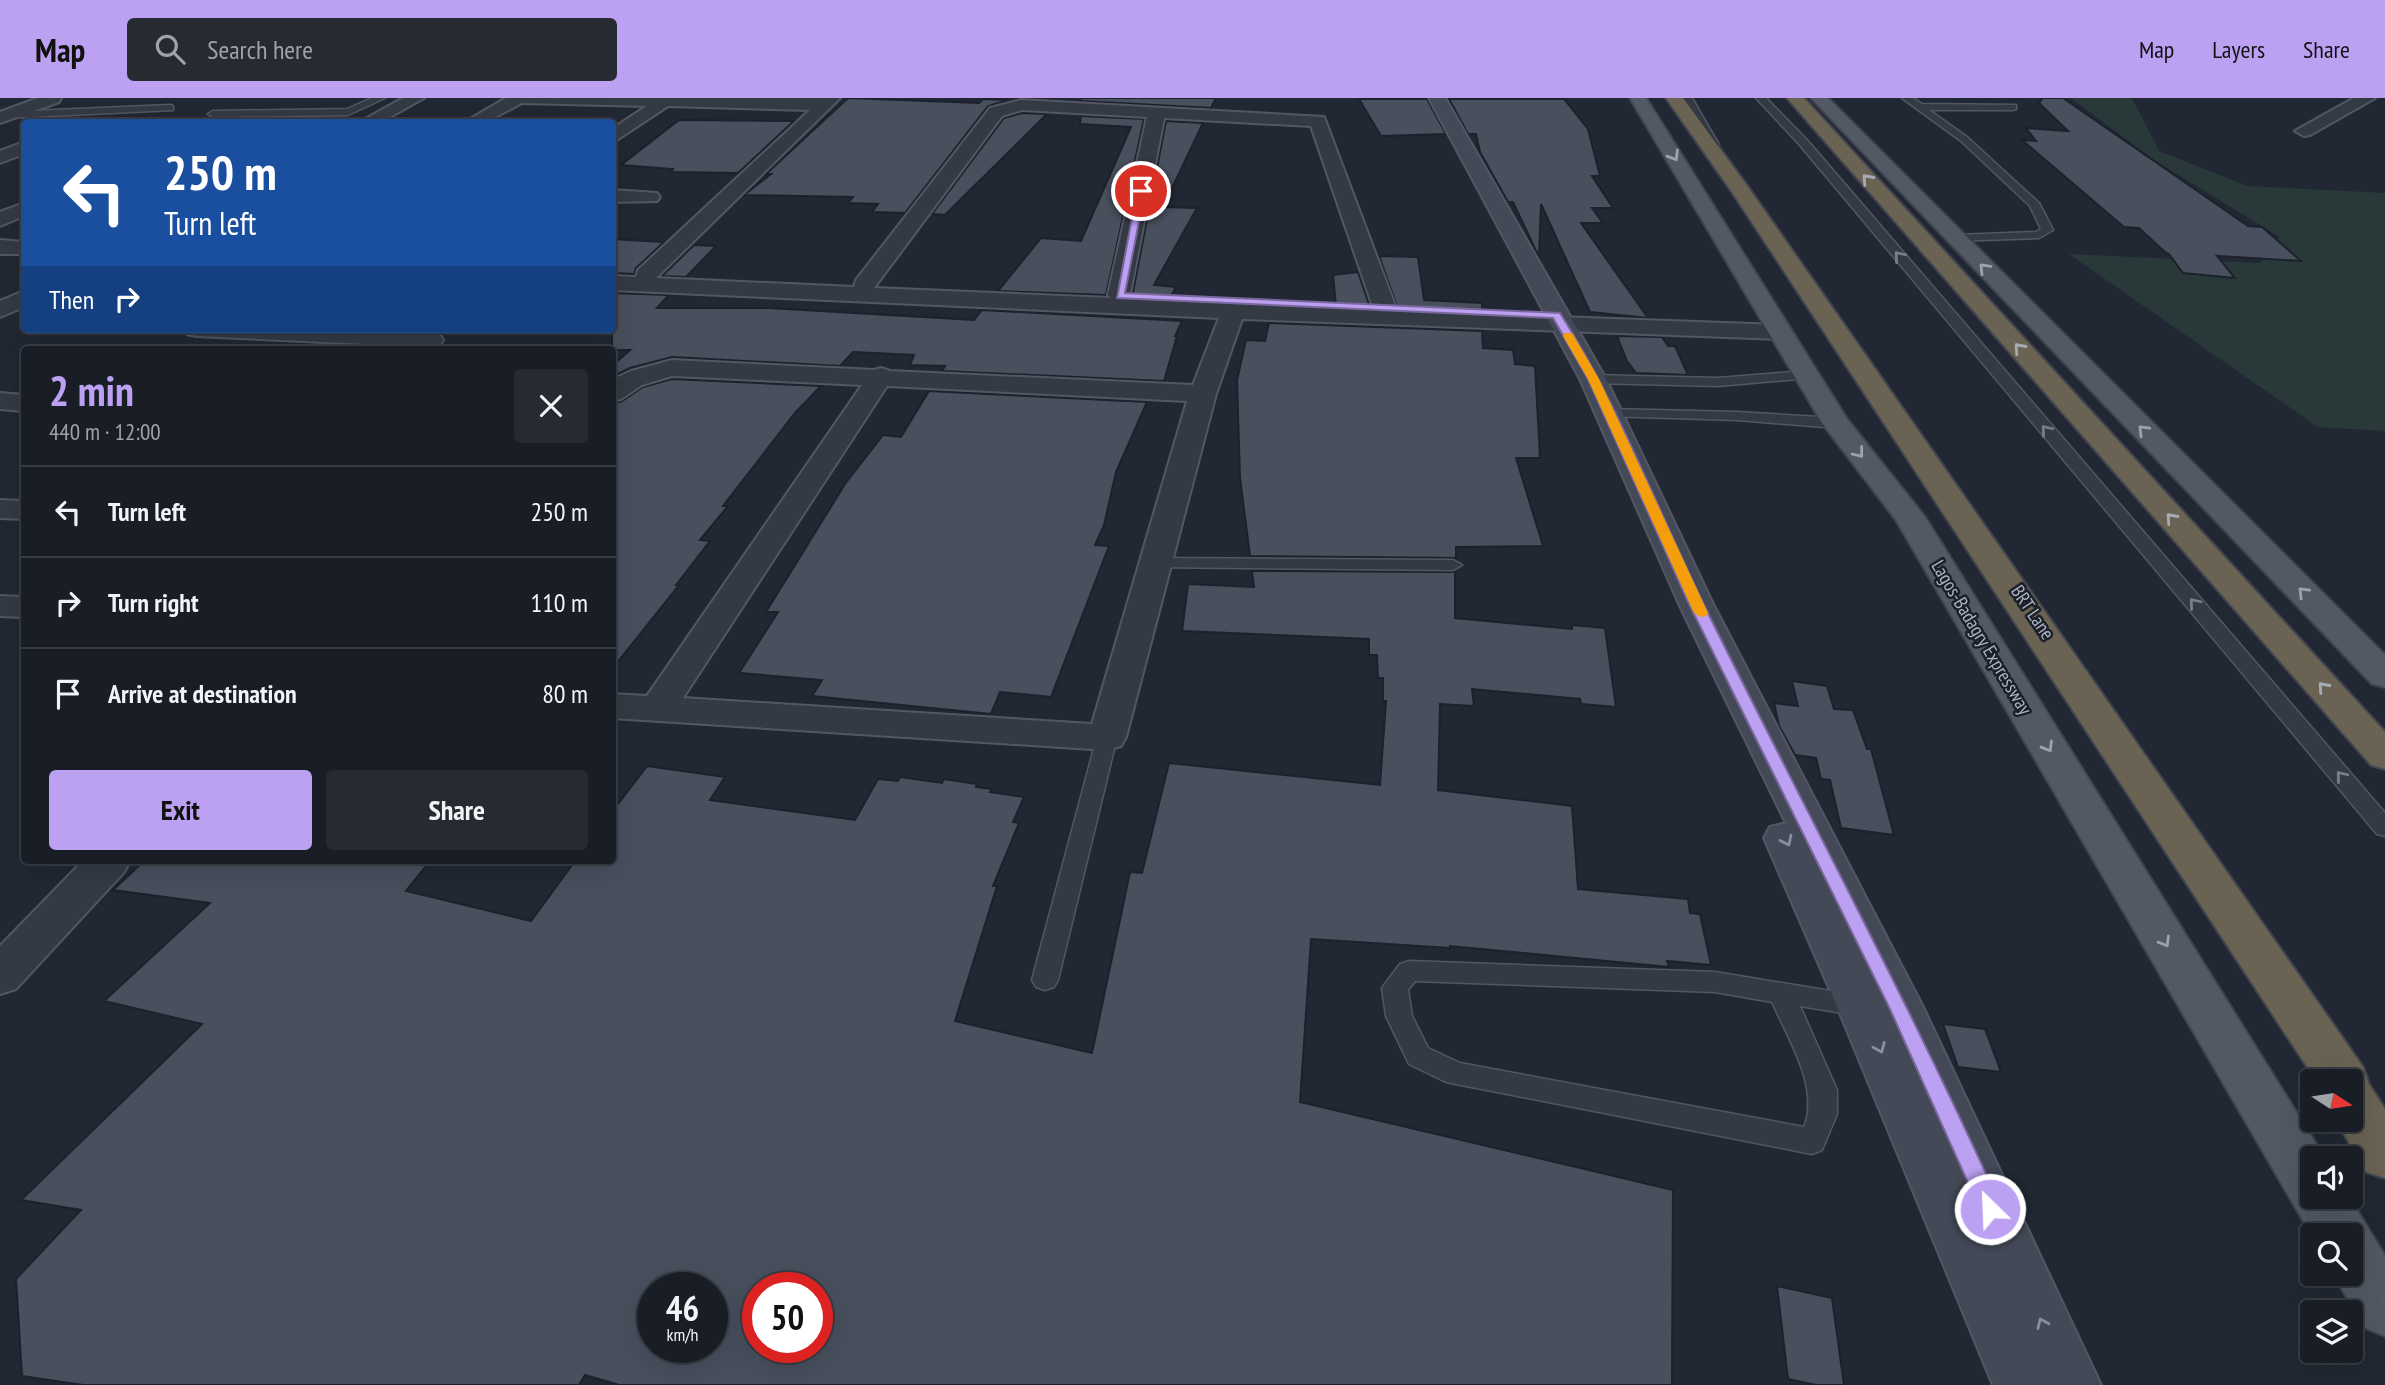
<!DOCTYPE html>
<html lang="en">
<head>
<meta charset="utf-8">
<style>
  :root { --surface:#191e26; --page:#262b32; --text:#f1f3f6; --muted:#9fa2a7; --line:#373c43; --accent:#bca0f2 }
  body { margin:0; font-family:"PT Sans Narrow",sans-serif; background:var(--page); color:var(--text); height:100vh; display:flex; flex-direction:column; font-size:26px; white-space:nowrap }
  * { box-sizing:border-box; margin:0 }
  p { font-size:23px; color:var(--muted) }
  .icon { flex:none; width:38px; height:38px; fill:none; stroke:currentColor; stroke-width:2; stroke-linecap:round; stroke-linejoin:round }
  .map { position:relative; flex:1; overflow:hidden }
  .sheet { position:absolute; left:21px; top:248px; width:595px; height:518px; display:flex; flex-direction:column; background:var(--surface); border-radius:7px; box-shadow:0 7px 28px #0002,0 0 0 2px var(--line) }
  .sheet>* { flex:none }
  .banner { position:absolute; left:21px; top:21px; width:595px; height:214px; border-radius:7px; box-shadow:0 7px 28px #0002,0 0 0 2px var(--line); background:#1a4fa0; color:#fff; overflow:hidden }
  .needle { width:46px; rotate:102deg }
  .controls { position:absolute; left:2300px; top:971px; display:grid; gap:14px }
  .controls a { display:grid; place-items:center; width:63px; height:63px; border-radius:7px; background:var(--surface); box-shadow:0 7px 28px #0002,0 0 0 2px var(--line); font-size:35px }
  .speed { position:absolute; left:637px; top:1174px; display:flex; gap:14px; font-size:35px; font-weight:700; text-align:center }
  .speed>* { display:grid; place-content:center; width:91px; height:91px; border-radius:50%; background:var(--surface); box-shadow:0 7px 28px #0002,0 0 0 2px var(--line); line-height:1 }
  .speed small { font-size:18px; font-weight:400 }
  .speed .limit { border:10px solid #d22; background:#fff; color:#111 }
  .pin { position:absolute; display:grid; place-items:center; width:60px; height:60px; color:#fff; margin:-30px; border:4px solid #fff; border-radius:50%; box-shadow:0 2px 7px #0007 }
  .me { position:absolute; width:77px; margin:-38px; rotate:336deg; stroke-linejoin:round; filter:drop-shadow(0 0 5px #0008) }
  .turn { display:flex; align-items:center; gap:24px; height:147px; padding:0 28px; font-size:32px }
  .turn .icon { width:91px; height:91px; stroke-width:2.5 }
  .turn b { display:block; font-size:49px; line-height:60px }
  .then { display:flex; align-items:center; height:66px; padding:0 28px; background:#0003; gap:14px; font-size:26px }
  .round { display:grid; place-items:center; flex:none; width:74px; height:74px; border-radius:7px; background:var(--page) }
  .overview { display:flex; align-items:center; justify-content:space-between; height:119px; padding:0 28px }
  h1 { font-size:42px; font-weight:800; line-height:52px; color:var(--accent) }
  .action { display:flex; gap:14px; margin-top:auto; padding:14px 28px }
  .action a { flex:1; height:80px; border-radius:7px; background:var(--accent); color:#111; font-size:28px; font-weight:800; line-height:80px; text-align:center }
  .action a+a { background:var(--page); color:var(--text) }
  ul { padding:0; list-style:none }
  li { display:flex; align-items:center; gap:21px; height:91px; padding:0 28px; border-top:2px solid var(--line) }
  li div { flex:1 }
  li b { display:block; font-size:26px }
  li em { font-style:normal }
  header { display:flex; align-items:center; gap:42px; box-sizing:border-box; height:98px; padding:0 35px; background:var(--accent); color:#111 }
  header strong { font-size:33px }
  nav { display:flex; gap:38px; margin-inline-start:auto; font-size:24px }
  .search { width:490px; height:63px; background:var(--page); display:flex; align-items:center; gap:18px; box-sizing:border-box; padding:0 24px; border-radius:7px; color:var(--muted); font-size:26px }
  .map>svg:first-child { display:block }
  .green { fill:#29393a }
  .building { fill:#484f5d; stroke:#1c212b; stroke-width:2; fill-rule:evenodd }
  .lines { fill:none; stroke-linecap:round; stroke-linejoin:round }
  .lane-casing { stroke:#525762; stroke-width:3 }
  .street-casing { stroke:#525762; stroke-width:4 }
  .secondary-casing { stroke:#525762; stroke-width:4 }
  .primary-casing { stroke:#3e434e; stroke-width:4 }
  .highway-casing { stroke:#3f444f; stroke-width:4 }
  .lane { fill:#343a44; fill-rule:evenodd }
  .street { fill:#343a44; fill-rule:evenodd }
  .secondary { fill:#434957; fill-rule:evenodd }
  .primary { fill:#525964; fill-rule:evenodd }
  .highway { fill:#6a6252; fill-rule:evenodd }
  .oneway { stroke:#9ca2ae }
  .oneway2 { stroke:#a7acb6 }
  .oneway3 { stroke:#777d89 }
  .oneway4 { stroke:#898f9c }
  .route { fill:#bca0f2; stroke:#7a689d; stroke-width:2 }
  .slow { fill:#f59e0b }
  .labels { text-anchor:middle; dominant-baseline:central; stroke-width:5; stroke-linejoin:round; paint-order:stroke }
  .street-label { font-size:19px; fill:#aeb4c1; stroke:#1a1f29 }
</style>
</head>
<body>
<header>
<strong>Map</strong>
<div class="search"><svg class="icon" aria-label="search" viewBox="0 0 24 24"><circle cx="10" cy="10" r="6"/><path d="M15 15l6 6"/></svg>Search here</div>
<nav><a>Map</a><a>Layers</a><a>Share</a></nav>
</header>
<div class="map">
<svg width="2385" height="1287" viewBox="0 0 2385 1287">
  <rect width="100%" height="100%" fill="#212833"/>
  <!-- green -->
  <path class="green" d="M2071,0H2132L2159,53L2247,88L2385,95V333L2318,329L2069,156L2260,165L2280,139L2154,62Z"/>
  <!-- building -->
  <g class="building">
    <path d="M848,0L979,5L983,1L1009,2L988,8L905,115L872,114L878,106L848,105L853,99L744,97L771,76H766Z"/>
    <path d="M1081,0H1216L1211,10L1081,3Z"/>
    <path d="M2043,0H2063L2248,128L2262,129L2301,163L2217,158L2235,180L2183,175L2169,156L2166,155L2139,130L2124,129L2022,42L2036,43L2026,30L2068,33L2039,5Z"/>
    <path d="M1359,1H1427L1446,36L1381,38Z"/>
    <path d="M1449,1H1564L1588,31L1600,78H1592L1613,110H1592L1603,125H1581L1648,220L1590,214L1541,106L1539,159L1513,104H1508L1480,54L1476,36H1468Z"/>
    <path d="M1022,15L1047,16L945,117L932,116L1004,20Z"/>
    <path d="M1081,18L1144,21L1106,197L998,193L1041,140L1081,143L1131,29L1080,26Z"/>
    <path d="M679,22L794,23L738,75L671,74L673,71L621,67Z"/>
    <path d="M1166,23L1203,25L1163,109L1197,110L1154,187L1176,189L1170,200L1132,199Z"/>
    <path d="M612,141L664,144L636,170L634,176L612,175Z"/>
    <path d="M694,147L716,148L686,179L662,178Z"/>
    <path d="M1379,158L1418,159L1424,202L1482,205V214L1398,211Z"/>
    <path d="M1358,174L1370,209L1336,208L1333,177Z"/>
    <path d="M612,195L669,197L657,210H769L974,222L982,212L1182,223L1175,238H1177L1164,283L942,273L945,268L910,267L914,257L853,254L840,268L672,259L630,270L612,279V268L630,252H616L612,256Z"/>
    <path d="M1269,225L1482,233L1483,250L1513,252L1515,266L1535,268L1540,360H1516L1543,448L1456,449V460L1250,458L1240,380L1237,282L1246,242L1265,243Z"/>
    <path d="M1617,238L1662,239L1668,248H1675L1688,277L1636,275L1627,263Z"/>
    <path d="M672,281L821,288L795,315L723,408H728L700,442L710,443L676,487H679L612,571V306L622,303L643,289Z"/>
    <path d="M929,293L1147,304L1116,374L1104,427L1095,447L1109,448L1051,599L1000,594L991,616L812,598L822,582L739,575L778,514H766L845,386L883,337L901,339Z"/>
    <path d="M1252,473L1455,474V520L1572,531V527L1605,530L1616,609L1581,606L1580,601L1472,591L1474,608L1440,606L1438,692L1572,708L1578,791L1688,801L1690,815L1700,816L1711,867L1667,863L1669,869L1450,848V850L1311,841L1300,1004L1673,1092L1672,1287H619L585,1277L579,1287H83L22,1278L16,1181L81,1112L21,1102L202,926L104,903L210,805L113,792L144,763H430L406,793L531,823L575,763H612V714L647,668L725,679L710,702L855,722L878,681L898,683L900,679L942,685L944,681L977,686L976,689L992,691L990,694L1024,699L1013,724L1019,725L993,788H997L955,923L1092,955L1130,774L1142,775L1169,665L1380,687L1386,603H1383V580H1378L1377,557H1369V541L1182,533L1188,486L1254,489ZM653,1190H712V1250H653ZM758,1190H817V1250H758Z"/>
    <path d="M1792,583L1827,588L1834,611L1853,612L1867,651H1871L1894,737L1841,730L1830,682L1821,681L1816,660L1795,657L1779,628L1774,605L1798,608Z"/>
    <path d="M1943,926L1985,931L2001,974L1958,969Z"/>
    <path d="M1777,1188L1832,1200L1844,1287H1816L1788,1281Z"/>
  </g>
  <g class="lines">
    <!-- lane casing -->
    <g class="lane-casing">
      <g id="lane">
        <path d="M372,0H385L348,17L213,19L208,16L213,13L347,11Z"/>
        <path d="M1682,0H1692L1719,47L1718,49H1710Z"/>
        <path d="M1756,0H1766L1807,42L2385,715V738L2377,736L1799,46Z"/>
        <path d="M1902,0H1913L1922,6L2016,7V11L2013,12H1929L1967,39L2039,105L2053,132L2039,140L1952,143V139L1956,137L2036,134L2041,131L2030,108L1961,43Z"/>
        <path d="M170,7L173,8V12L7,20L2,17L7,14Z"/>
        <path d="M1805,273L1810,274V280L1718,288L1593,285L1586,281L1593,277L1718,280Z"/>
        <path d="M1609,311L1737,314L1836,320L1844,325L1836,330L1737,322L1604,318L1602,315L1604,312Z"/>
        <path d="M1155,460L1453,462L1462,467L1453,472L1149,469L1146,465Z"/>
        <path d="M1107,632L1114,634L1117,639L1058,882L1054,889L1045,892L1036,889L1032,882L1097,639L1100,634Z"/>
        <path d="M1409,863L1715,874L1861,898L1870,901L1874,908L1870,915L1861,918L1800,908L1837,992V1016L1822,1052L1812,1056L1446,984L1409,966L1386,918L1382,890L1400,866ZM1415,883L1715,894L1772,904C1788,940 1820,990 1804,1029L1460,965L1428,950L1412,918L1408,892Z"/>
      </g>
    </g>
    <!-- street casing -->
    <g class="street-casing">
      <g id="street">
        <path d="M38,0H61L59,4L0,25V14Z"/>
        <path d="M403,0H424L381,24H360Z"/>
        <path d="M506,0H840L656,180L854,189L856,182L990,10L1021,2L1324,19L1396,210L1394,213L1780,227L1789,229L1792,234L1789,239L1780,241L1242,221L1216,296L1126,639L1121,648L1107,652L612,620V596L647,598L862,287L672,278L642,287L621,301L612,303V282L631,273L672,262L874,272L881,270L890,273L1193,287L1219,220L612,192V178L636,179L638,172L810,12L668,8L612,45V31L647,8L522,5L486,24H465ZM1022,12L1147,19L1108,197L1111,200L874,190L1002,18ZM1164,20L1311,28L1374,212L1129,201ZM887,288L1187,303L1092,626L683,600Z"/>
        <path d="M2354,0H2375L2310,37L2304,38L2295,33Z"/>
        <path d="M24,44V56L0,65V53Z"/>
        <path d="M612,92L657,95L660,99L657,103L612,104Z"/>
        <path d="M24,105V118L0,128V114Z"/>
        <path d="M0,142L24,144V156H0Z"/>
        <path d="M24,193V209L0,219V203Z"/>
        <path d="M184,231H355L431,235L440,237L443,242L440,247L431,249L196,238L187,236Z"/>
        <path d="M0,295L24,297V313L0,311Z"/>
        <path d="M0,402L24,403V421L0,420Z"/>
        <path d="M0,498L24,499V519L0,518Z"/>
        <path d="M83,763H130L124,774L16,891L0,896V848Z"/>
      </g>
    </g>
    <!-- secondary casing -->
    <g class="secondary-casing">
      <path id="secondary" d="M1429,0H1445L1606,281L1714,508L1923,909L2101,1287H1993L1837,908L1764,740L1770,729L1786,725L1680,508L1580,281Z"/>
    </g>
    <!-- primary casing -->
    <g class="primary-casing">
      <g id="primary">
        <path d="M1630,0H1646L1847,321L1925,419L2325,1060H2312V1099H2349L2385,1158V1238L2365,1230L2333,1176H2350V1138H2312L1896,422L1822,325Z"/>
        <path d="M1811,0H1828L2385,557V589L2372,586Z"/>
      </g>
    </g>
    <!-- highway casing -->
    <g class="highway-casing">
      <g id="highway">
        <path d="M1666,0H1683L1748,89L2363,969L2369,986L2385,1011V1080L2366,1074L2336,1022H2350V984H2317L1732,94Z"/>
        <path d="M1787,0H1804L2385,634V671L2371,667Z"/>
      </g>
    </g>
    <!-- lane -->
    <use href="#lane" class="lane"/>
    <!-- street -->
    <use href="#street" class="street"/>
    <!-- secondary -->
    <use href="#secondary" class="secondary"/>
    <!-- primary -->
    <use href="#primary" class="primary"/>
    <!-- highway -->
    <use href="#highway" class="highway"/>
  </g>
  <!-- one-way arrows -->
  <defs><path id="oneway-chevron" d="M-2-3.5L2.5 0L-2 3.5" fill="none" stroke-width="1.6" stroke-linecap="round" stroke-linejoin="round" transform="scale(1.75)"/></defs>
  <g class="oneway">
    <use href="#oneway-chevron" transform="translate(1674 58) rotate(59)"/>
    <use href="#oneway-chevron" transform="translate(1984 170) rotate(-134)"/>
    <use href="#oneway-chevron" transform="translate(2143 332) rotate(-135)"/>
    <use href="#oneway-chevron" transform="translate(1859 355) rotate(52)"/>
    <use href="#oneway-chevron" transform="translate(2303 494) rotate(-135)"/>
    <use href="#oneway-chevron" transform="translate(2048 649) rotate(59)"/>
    <use href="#oneway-chevron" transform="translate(2165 844) rotate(59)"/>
  </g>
  <g class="oneway2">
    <use href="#oneway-chevron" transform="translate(1867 81) rotate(-132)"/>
    <use href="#oneway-chevron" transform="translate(2019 250) rotate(-132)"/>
    <use href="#oneway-chevron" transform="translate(2171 420) rotate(-132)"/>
    <use href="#oneway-chevron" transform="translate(2323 589) rotate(-132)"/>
  </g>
  <g class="oneway3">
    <use href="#oneway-chevron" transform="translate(1899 158) rotate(-130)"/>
    <use href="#oneway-chevron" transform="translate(2046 332) rotate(-130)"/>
    <use href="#oneway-chevron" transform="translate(2194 505) rotate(-130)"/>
    <use href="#oneway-chevron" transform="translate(2341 678) rotate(-130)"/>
  </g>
  <g class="oneway4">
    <use href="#oneway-chevron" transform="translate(1787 743) rotate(64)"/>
    <use href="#oneway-chevron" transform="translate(1880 950) rotate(67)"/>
    <use href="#oneway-chevron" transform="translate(2042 1225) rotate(-114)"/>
  </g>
  <!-- route -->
  <path class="route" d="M1141,90L1145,93L1125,195L1560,215C1619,307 1657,411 1705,509C1804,710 1910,906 2002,1111L1998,1118L1990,1121L1983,1118L1889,909L1690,508L1588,281L1553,220L1117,200L1137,93Z"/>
  <!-- slow -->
  <path class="slow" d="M1564,235H1572L1599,281L1708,515L1706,518L1701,519L1694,515L1588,281L1563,238Z"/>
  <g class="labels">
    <!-- street labels -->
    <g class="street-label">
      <text transform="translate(2033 514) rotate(56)">BRT Lane</text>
      <text transform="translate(1982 539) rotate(59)">Lagos-Badagry Expressway</text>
    </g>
  </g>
</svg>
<div class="controls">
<a><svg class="needle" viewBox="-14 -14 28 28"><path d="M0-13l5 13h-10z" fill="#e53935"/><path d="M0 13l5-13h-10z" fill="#9fa2a7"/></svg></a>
<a><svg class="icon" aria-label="sound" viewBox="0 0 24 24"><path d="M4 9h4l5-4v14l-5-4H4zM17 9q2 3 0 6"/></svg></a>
<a><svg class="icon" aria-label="search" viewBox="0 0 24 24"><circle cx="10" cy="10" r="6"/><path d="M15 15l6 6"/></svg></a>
<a><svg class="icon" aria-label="layers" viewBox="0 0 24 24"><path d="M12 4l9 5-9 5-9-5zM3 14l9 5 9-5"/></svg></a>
</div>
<div class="speed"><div>46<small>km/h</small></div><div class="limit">50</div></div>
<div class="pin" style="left:1141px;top:93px;background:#d93025"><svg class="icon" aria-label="arrive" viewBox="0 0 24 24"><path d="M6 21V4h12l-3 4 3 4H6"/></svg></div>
<svg class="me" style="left:1990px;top:1111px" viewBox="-20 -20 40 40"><circle r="17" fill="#bca0f2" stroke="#fff" stroke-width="3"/><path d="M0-11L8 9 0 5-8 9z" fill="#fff"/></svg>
<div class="banner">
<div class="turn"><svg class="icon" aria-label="left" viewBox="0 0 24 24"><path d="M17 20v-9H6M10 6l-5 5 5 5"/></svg><div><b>250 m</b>Turn left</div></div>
<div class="then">Then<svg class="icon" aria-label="right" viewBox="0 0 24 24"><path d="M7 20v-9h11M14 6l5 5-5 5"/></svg></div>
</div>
<section class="sheet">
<div class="overview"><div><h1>2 min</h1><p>440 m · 12:00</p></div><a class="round"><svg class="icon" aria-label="close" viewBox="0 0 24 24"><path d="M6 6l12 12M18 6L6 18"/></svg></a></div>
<ul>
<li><svg class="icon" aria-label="left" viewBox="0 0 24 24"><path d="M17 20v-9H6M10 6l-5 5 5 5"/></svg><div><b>Turn left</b></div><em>250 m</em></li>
<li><svg class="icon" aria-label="right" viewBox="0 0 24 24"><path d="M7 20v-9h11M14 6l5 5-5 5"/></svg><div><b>Turn right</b></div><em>110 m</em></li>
<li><svg class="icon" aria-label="arrive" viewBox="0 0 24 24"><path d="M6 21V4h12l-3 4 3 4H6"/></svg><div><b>Arrive at destination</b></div><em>80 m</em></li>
</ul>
<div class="action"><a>Exit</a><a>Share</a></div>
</section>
</div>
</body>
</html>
